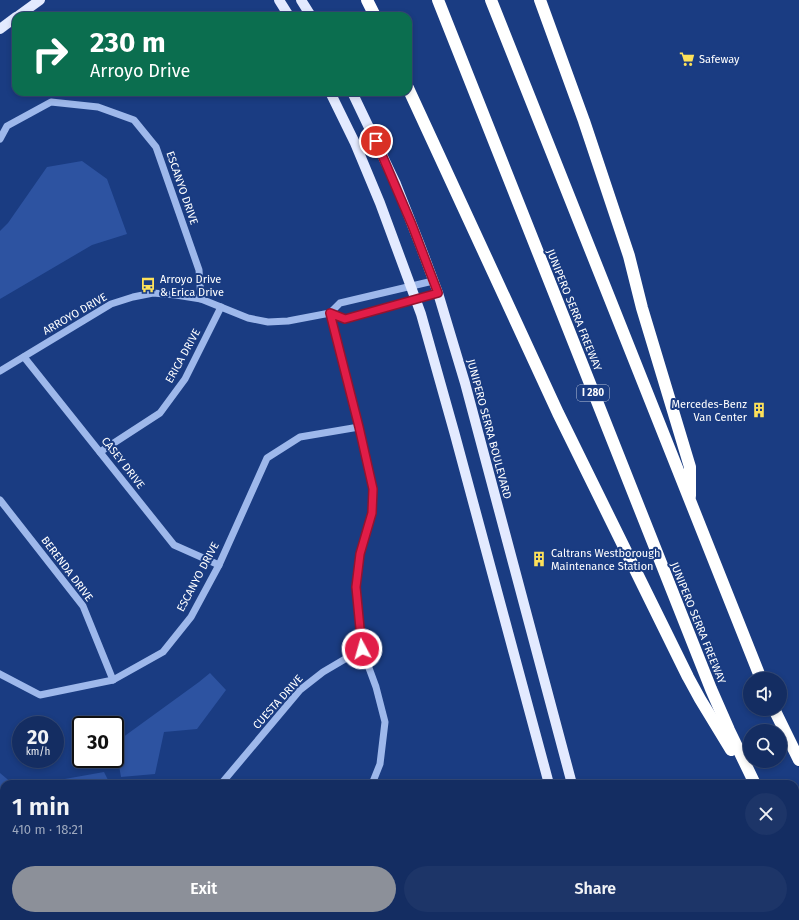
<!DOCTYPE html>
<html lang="en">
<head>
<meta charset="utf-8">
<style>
  :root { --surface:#142d62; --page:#1d3568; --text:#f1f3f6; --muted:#9da8be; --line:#334977; --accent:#8c9099 }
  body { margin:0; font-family:"Fira Sans",sans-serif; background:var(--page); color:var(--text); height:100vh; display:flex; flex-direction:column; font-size:15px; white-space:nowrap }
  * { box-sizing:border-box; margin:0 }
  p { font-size:13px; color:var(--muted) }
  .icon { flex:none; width:22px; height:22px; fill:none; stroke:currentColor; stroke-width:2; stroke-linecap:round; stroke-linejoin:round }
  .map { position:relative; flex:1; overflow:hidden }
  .panel { position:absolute; left:0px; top:780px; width:799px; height:140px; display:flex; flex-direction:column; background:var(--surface); border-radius:12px 12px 0 0; box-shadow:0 2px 6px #0003,0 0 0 1px var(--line) }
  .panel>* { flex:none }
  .banner { position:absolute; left:12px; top:12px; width:400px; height:84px; border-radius:12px; box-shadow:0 2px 6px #0003,0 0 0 1px var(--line); background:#0b6e4f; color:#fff; overflow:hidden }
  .buttons { position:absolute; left:743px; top:672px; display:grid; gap:8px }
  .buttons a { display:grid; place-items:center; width:44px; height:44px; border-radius:50%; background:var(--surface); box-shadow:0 2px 6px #0003,0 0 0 1px var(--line); font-size:20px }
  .speed { position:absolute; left:12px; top:716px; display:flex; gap:8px; font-size:20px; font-weight:700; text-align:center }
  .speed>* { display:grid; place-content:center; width:52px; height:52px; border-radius:50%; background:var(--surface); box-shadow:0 2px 6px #0003,0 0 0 1px var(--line); line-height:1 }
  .speed small { font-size:10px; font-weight:400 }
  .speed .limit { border:2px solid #111; border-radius:6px; background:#fff; color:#111 }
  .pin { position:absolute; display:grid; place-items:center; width:34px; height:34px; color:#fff; margin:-17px; border:2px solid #fff; border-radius:50%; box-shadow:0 1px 4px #0007 }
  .me { position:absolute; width:44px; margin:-22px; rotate:354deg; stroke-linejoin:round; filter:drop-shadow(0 0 3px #0008) }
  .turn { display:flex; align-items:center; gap:14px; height:84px; padding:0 12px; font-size:18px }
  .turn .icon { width:52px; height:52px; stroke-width:2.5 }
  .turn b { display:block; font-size:28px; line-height:34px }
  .round { display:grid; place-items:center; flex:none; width:42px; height:42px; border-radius:21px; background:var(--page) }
  .summary { display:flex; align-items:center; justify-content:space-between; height:68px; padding:0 12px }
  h1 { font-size:24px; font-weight:600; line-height:30px }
  .action { display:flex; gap:8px; margin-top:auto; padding:8px 12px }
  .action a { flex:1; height:46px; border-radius:24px; background:var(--accent); color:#fff; font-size:16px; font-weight:600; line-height:46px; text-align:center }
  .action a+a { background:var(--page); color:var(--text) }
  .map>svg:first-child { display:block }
  .green { fill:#2d53a1 }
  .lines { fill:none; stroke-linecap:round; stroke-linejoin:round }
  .minor { stroke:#9eb8eb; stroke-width:7 }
  .major { stroke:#e3eaff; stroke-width:10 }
  .highway { stroke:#fff; stroke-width:12 }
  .route-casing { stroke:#92132f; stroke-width:10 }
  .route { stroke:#e11d48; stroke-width:7 }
  .labels { text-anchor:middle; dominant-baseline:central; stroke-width:4; stroke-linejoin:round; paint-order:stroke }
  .shield { fill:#1a3c82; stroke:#bac4da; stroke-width:1 }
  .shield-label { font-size:10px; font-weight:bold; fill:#fff }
  .poi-label { font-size:11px; fill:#fff; stroke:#1a3c82; text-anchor:start }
  .street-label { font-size:11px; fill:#fff; stroke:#1a3c82 }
</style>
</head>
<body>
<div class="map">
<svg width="799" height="920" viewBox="0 0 799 920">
  <rect width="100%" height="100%" fill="#1a3c82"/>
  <!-- green -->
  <g class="green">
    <path d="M82,161L107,179L127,234L92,245L0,299V231L8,223L47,167Z"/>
    <path d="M210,673L226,690L197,729L164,732L155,774L121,777L115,743L199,682Z"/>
    <path d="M104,772L110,784H44L48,782Z"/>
    <path d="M0,773L13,784H4V860L0,861Z"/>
  </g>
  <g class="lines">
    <!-- minor -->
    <g class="minor">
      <path d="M0,139L7,126L51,102L98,107L134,120L156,147L199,270L201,299"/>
      <path d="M330,313L359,427L373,489L372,513L360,554L356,587L362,649L376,687L385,722L380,764L372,784"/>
      <path d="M330,313L345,319L438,293"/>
      <path d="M24,357L174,545L219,565"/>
      <path d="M0,371L111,304L133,297L153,293L176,295L201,299L248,318L268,322L288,321L330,313L340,303L433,281"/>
      <path d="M100,452L160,413L185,379L221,307"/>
      <path d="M0,500L83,606L113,680"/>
      <path d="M0,674L40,695L113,680L163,652L191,617L219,565L267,458L300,437L359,427"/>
      <path d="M221,784L300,690L323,672L362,649"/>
      <path d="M684,916L686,920"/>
      <path d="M15,920L32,916"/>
      <path d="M240,920L245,916"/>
      <path d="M433,920L437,916"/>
    </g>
    <!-- major -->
    <g class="major">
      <path d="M279,0L289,16"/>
      <path d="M301,0L311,16"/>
      <path d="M18,16L40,0"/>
      <path d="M0,29L16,17"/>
      <path d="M330,92L355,143L380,203L421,314L455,435L549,784"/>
      <path d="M352,92L396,184L420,245L438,293L465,383L572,784"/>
      <path d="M584,916L585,920"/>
      <path d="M607,916L608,920"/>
    </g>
    <!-- highway -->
    <g class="highway">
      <path d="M367,0L375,16"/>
      <path d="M438,0L711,689L729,730L755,784"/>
      <path d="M491,0L761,679"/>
      <path d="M540,0L584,121L629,256L642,308L690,467V496"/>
      <path d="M408,88L558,413L688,677L700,699L731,750"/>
      <path d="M774,709L799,760"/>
      <path d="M795,854L799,861"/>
    </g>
  </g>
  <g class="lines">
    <!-- route casing -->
    <g class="route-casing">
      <path id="route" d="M362,649L356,587L360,554L372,513L373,489L359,427L330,313L345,319L438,293L412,225L376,141"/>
    </g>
    <!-- route -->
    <use href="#route" class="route"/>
  </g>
  <!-- icons -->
  <defs>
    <g id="supermarket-bare" transform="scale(1.2)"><path d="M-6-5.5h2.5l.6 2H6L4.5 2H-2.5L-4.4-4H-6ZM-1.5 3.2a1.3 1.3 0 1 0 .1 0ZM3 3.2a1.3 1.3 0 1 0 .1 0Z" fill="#fde15a" stroke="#1a3c82" stroke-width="2.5" paint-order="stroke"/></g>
    <g id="bus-bare" transform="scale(1.2)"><path d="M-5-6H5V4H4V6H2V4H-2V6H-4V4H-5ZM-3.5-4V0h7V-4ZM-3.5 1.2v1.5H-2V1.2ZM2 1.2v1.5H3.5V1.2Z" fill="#fde15a" stroke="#1a3c82" stroke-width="2.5" paint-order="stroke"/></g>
    <g id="building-bare" transform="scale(1.2)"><path d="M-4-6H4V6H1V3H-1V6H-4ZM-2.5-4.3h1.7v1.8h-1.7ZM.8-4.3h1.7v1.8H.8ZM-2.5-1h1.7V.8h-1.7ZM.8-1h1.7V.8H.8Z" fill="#fde15a" stroke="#1a3c82" stroke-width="2.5" paint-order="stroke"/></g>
  </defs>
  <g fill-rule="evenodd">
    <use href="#supermarket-bare" x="687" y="59"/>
    <use href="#bus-bare" x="148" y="285"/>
    <use href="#building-bare" x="759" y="410"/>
    <use href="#building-bare" x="539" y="559"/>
  </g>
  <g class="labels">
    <!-- shield labels -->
    <rect class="shield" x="577" y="385" width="32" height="16" rx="3"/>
    <g class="shield-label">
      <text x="593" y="393">I 280</text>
    </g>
    <!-- poi labels -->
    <g class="poi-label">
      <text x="699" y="59">Safeway</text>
      <text x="160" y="279">Arroyo Drive<tspan x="160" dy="13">&amp; Erica Drive</tspan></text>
      <text x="747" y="404" text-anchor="end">Mercedes-Benz<tspan x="747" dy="13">Van Center</tspan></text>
      <text x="551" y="553">Caltrans Westborough<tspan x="551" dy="13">Maintenance Station</tspan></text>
    </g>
    <!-- street labels -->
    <g class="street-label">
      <text transform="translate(182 188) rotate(71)">ESCANYO DRIVE</text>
      <text transform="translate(574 310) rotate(68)">JUNIPERO SERRA FREEWAY</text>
      <text transform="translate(75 314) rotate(-30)">ARROYO DRIVE</text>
      <text transform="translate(183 356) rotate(-61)">ERICA DRIVE</text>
      <text transform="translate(489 429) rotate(75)">JUNIPERO SERRA BOULEVARD</text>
      <text transform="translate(123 463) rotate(52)">CASEY DRIVE</text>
      <text transform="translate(67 569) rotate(53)">BERENDA DRIVE</text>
      <text transform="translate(198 577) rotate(-62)">ESCANYO DRIVE</text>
      <text transform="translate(698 623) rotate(68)">JUNIPERO SERRA FREEWAY</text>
      <text transform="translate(278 702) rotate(-48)">CUESTA DRIVE</text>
    </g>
  </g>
</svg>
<div class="buttons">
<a><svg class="icon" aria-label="sound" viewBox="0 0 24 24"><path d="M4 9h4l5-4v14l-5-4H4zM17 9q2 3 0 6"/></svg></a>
<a><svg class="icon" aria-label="search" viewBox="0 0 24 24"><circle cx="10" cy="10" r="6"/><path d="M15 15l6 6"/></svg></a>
</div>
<div class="speed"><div>20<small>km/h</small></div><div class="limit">30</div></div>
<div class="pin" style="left:376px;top:141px;background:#d93025"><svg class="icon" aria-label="arrive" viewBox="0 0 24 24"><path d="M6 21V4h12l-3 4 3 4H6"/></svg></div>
<svg class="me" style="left:362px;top:649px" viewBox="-20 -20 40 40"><circle r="17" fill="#e11d48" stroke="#fff" stroke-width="3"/><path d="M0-11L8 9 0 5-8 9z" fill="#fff"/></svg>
<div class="banner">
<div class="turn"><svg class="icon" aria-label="right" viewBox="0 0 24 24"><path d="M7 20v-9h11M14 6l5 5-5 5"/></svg><div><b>230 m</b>Arroyo Drive</div></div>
</div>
<section class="panel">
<div class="summary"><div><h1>1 min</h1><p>410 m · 18:21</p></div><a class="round"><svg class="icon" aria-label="close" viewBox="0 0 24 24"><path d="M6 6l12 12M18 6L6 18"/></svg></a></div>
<div class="action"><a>Exit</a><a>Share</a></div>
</section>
</div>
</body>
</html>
